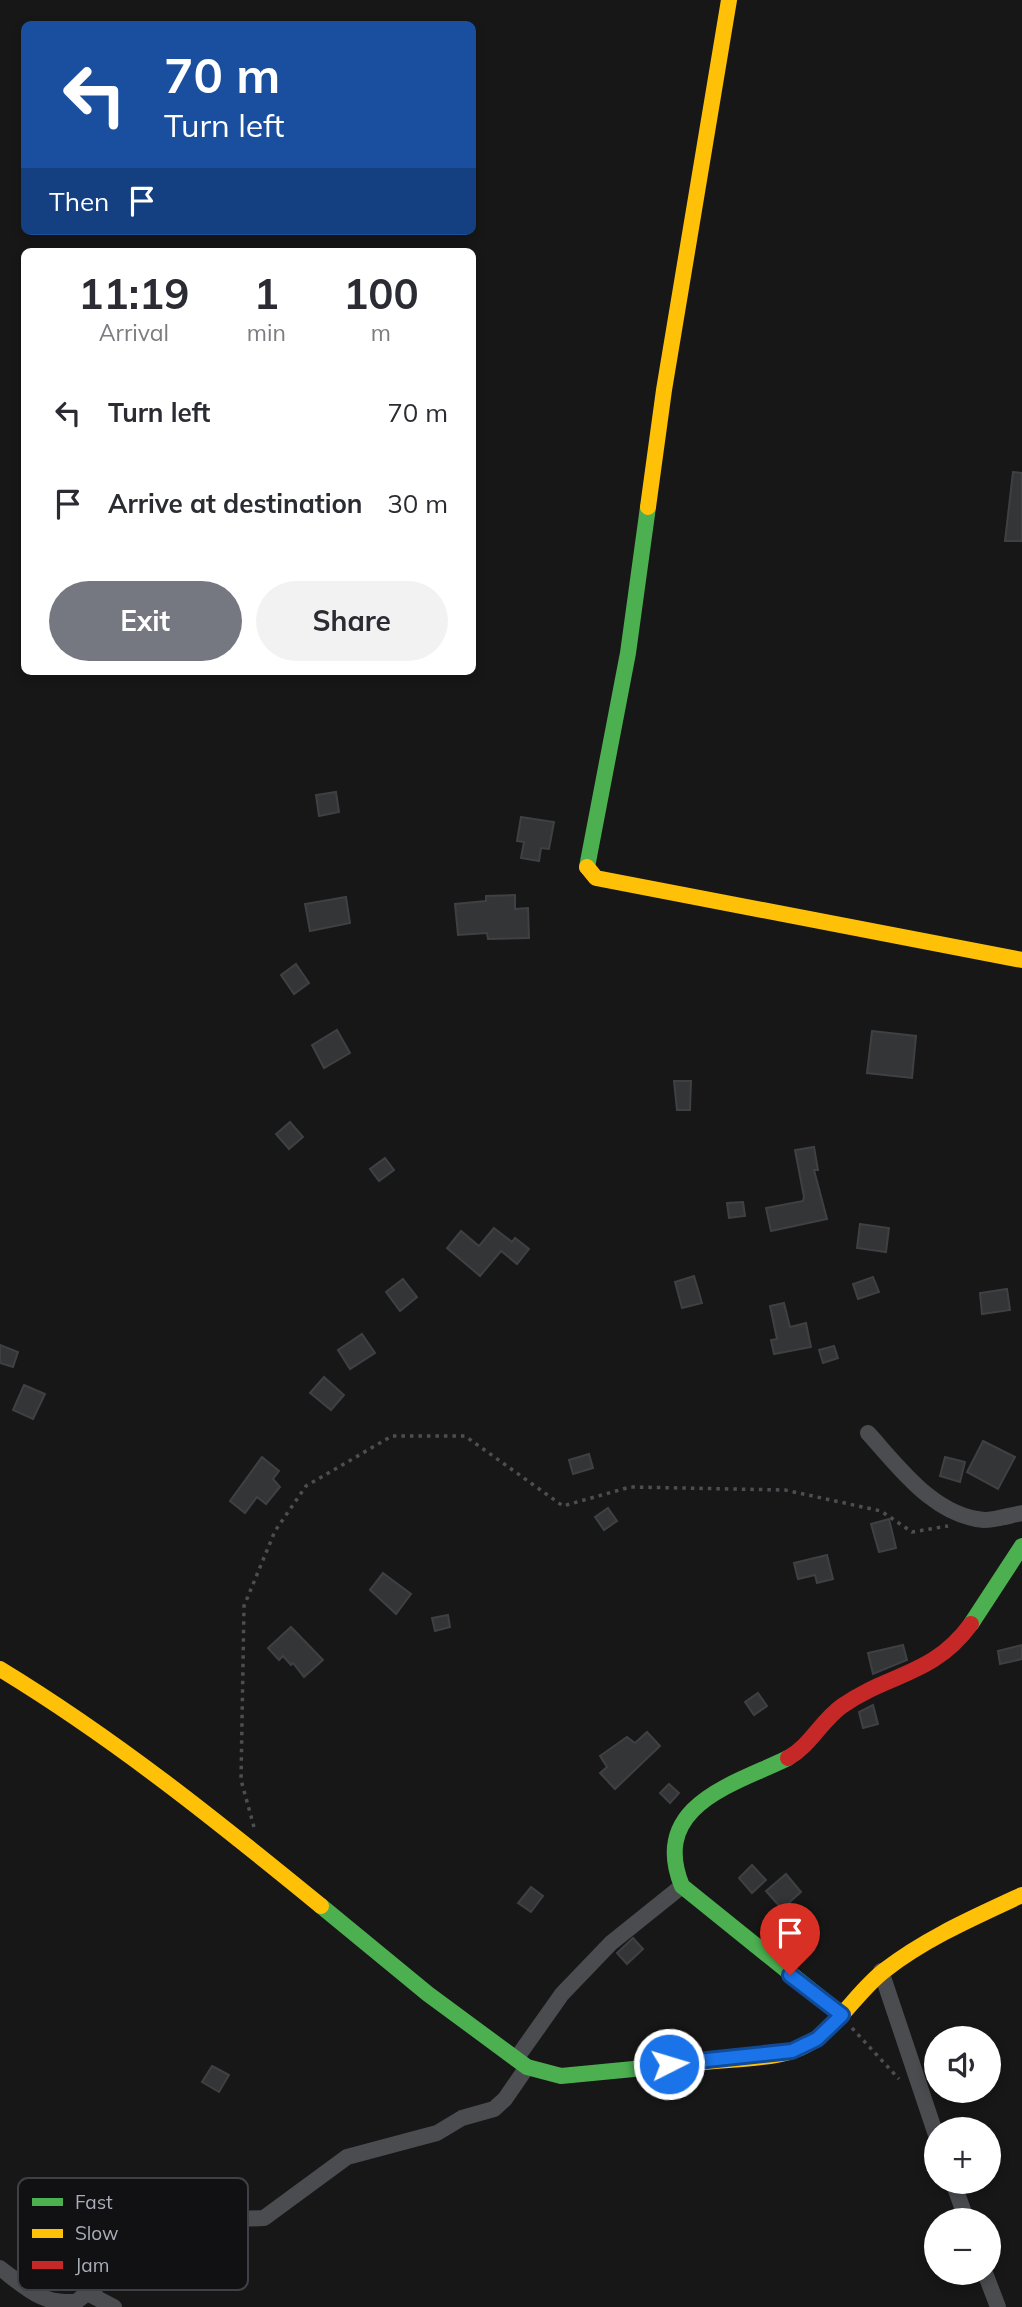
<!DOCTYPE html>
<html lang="en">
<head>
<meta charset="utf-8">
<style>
  :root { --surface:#fff; --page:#f2f2f3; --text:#2b2b33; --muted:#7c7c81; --accent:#757880 }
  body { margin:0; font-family:Mulish,sans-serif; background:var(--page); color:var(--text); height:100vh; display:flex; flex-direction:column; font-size:26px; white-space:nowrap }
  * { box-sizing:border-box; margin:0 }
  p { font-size:23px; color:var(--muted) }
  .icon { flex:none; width:38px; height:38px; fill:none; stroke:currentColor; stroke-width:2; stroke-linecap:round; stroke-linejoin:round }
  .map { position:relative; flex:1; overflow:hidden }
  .side { position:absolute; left:21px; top:248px; width:455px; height:427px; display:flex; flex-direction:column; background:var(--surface); border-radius:10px; box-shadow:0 4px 10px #0003 }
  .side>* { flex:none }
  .hud { position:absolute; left:21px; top:21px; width:455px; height:214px; border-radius:10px; box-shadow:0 4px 10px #0003; background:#1a4fa0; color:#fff; overflow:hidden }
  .buttons { position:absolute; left:924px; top:2026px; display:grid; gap:14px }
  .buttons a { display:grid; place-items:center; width:77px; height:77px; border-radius:50%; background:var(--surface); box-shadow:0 4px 10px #0003; font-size:35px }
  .pin { position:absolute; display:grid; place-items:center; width:60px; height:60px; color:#fff; margin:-72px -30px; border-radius:50% 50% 50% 0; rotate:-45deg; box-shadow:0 0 7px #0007 }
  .pin .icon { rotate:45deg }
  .me { position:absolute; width:77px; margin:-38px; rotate:85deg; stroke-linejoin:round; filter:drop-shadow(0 0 5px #0008) }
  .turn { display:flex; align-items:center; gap:24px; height:147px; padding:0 28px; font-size:32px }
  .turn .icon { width:91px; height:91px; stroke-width:2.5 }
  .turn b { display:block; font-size:49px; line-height:60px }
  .then { display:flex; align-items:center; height:66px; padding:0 28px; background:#0003; gap:14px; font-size:26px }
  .eta { display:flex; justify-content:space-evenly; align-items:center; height:119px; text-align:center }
  .eta b { font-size:42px; font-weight:700; line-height:49px }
  .cta { display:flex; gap:14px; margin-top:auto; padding:14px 28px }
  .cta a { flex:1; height:80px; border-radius:42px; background:var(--accent); color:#fff; font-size:28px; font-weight:700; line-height:80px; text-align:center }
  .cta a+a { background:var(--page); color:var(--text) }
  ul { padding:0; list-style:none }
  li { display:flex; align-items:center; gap:21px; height:91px; padding:0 28px }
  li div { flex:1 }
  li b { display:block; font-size:26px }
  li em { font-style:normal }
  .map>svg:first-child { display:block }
  .building { fill:#343537; stroke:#3f4043; stroke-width:2 }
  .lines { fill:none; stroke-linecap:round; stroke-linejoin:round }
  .path { stroke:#4d4e52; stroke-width:3.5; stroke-dasharray:3.5 5; stroke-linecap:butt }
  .street { stroke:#4b4c50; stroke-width:16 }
  .fast { stroke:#4caf50; stroke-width:16 }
  .slow { stroke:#ffc107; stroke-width:16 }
  .jam { stroke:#c62828; stroke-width:16 }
  .route-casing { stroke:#114b97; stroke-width:18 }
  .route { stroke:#1a73e8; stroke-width:12 }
  .key { fill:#111113; stroke:#3e4045; stroke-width:2 }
  .key-label { font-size:19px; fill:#a8adb8 }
</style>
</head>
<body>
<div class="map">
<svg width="1022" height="2307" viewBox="0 0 1022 2307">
  <rect width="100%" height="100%" fill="#171717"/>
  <!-- building -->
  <g class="building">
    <path d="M1013,472L1022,473V541H1005Z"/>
    <path d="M336,792L339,812L319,816L316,795Z"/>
    <path d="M521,817L554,822L549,849L541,848L539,861L521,858L524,842L517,841Z"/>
    <path d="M515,895V909L528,908L529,938L488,939L487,933L458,935L455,904L486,901V896Z"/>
    <path d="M346,897L350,923L310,931L305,904Z"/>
    <path d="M296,964L309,983L294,994L281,975Z"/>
    <path d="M337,1030L350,1053L324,1068L312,1045Z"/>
    <path d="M872,1031L916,1036L912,1078L867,1073Z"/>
    <path d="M674,1081H691L690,1110H677Z"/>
    <path d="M290,1122L303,1137L289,1149L276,1134Z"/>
    <path d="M814,1147L818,1170H814L827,1219L771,1231L766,1208L803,1201L804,1197L795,1150Z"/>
    <path d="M385,1158L394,1170L379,1181L370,1169Z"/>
    <path d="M743,1202L745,1216L729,1218L727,1203Z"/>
    <path d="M860,1224L889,1228L886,1252L857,1248Z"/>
    <path d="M494,1228L512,1242L515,1238L529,1249L517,1264L501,1251L480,1276L447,1248L461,1231L479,1246Z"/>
    <path d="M694,1276L702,1303L682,1308L675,1282Z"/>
    <path d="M873,1277L879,1292L858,1299L853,1284Z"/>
    <path d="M403,1279L417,1297L400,1311L386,1292Z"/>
    <path d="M1007,1289L1010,1310L982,1314L980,1293Z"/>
    <path d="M784,1303L790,1327L806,1323L811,1347L774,1354L771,1340L777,1339L770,1306Z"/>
    <path d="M362,1334L375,1353L350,1369L338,1350Z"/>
    <path d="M0,1345L18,1352L13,1367L0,1363Z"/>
    <path d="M834,1346L838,1358L823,1363L819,1350Z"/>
    <path d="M324,1377L344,1395L331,1410L310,1393Z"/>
    <path d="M24,1385L45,1394L33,1419L13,1410Z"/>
    <path d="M983,1441L1015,1457L998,1489L967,1472Z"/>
    <path d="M589,1454L593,1468L573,1474L569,1460Z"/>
    <path d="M262,1457L279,1471L273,1479L280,1487L266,1504L257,1497L245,1513L230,1501Z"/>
    <path d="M945,1457L965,1462L960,1482L940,1476Z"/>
    <path d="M608,1508L617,1521L604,1530L595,1517Z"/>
    <path d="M889,1519L896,1548L879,1552L871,1524Z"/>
    <path d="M827,1555L833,1579L817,1583L815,1575L798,1579L794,1563Z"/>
    <path d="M383,1573L411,1594L396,1614L370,1590Z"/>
    <path d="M448,1615L450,1627L435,1631L432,1618Z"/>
    <path d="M291,1627L323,1660L304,1677L293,1663L291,1665L283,1656L279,1660L268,1648Z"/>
    <path d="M903,1645L907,1660L873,1674L868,1653Z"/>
    <path d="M1022,1645V1659L1000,1664L998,1651Z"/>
    <path d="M758,1693L767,1706L754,1715L745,1702Z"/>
    <path d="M873,1705L878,1724L863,1728L859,1712Z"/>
    <path d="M647,1732L660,1746L615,1789L600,1773L607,1767L600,1756L627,1737L635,1743Z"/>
    <path d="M669,1784L679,1793L670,1803L660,1793Z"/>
    <path d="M752,1865L766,1880L752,1893L739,1878Z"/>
    <path d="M786,1874L801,1892L782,1909L766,1891Z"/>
    <path d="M531,1887L543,1896L531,1912L518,1903Z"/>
    <path d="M633,1938L643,1949L627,1964L617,1953Z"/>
    <path d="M212,2066L229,2075L219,2092L202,2082Z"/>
  </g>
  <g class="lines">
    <!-- path -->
    <g class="path">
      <path d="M254,1827L241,1780L244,1606L275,1531L306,1486L392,1436H465L563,1506L630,1487L785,1490L881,1511L912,1532L948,1526"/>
      <path d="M852,2028L899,2079"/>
    </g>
    <!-- street -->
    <g class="street">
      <path d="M868,1433C899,1467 934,1516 984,1520C996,1520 1011,1515 1022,1513"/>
      <path d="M881,1971L936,2135"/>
      <path d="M516,2059L562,1994L611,1943L682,1886"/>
      <path d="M953,2182L967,2221"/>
      <path d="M0,2268C25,2287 44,2307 77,2301L171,2228L195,2221L264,2218L347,2157L437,2133L462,2118L494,2109L505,2099L527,2067"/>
      <path d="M985,2273L998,2307"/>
      <path d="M89,2294L114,2307"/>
    </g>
    <!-- fast -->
    <g class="fast">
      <path d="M587,867L628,653L648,507"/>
      <path d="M971,1624L1022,1546"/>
      <path d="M788,1758C735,1784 649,1805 682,1886L842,2015"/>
      <path d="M321,1906L428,1994L527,2067L561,2076L696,2063"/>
    </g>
    <!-- slow -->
    <g class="slow">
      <path d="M648,507L664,390L729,0"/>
      <path d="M587,867L596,878L1022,960"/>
      <path d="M0,1669C115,1739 217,1821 321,1906"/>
      <path d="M696,2063C726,2059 763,2060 792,2051C832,2039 853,1994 885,1970C926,1938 975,1917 1022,1895"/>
    </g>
    <!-- jam -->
    <path class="jam" d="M788,1758C811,1745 821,1721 842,1706C889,1673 933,1676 971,1624"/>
  </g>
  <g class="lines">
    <!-- route casing -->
    <g class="route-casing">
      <path id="route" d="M669,2064L792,2051L817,2039L842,2015L790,1975"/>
    </g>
    <!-- route -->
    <use href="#route" class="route"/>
  </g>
  <!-- legend -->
  <rect x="18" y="2178" width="230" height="112" rx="10" class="key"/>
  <rect x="32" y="2198" width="31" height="8" fill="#4caf50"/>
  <rect x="32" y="2229" width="31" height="9" fill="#ffc107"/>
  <rect x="32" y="2261" width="31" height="8" fill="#c62828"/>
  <g class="key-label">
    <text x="75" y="2209">Fast</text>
    <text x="75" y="2240">Slow</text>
    <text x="75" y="2272">Jam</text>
  </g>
</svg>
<div class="buttons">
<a><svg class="icon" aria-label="sound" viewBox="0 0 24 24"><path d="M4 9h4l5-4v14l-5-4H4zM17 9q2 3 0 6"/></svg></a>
<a>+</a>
<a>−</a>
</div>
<div class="pin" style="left:790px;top:1975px;background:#d93025"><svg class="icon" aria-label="arrive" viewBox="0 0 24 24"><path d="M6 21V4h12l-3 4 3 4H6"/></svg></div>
<svg class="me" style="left:669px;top:2064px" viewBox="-20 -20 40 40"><circle r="17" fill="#1a73e8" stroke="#fff" stroke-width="3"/><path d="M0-11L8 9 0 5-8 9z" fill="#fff"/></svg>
<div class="hud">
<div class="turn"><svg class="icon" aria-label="left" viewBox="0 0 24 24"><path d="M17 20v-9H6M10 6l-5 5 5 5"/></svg><div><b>70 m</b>Turn left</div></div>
<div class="then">Then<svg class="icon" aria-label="arrive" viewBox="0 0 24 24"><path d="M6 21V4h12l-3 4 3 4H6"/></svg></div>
</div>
<section class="side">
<div class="eta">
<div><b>11:19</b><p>Arrival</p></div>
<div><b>1</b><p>min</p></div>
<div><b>100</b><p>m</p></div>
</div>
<ul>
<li><svg class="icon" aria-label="left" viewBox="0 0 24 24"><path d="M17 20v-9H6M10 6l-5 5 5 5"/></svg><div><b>Turn left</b></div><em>70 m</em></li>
<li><svg class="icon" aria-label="arrive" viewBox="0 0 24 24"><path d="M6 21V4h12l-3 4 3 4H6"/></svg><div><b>Arrive at destination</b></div><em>30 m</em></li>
</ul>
<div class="cta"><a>Exit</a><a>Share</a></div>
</section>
</div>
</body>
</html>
